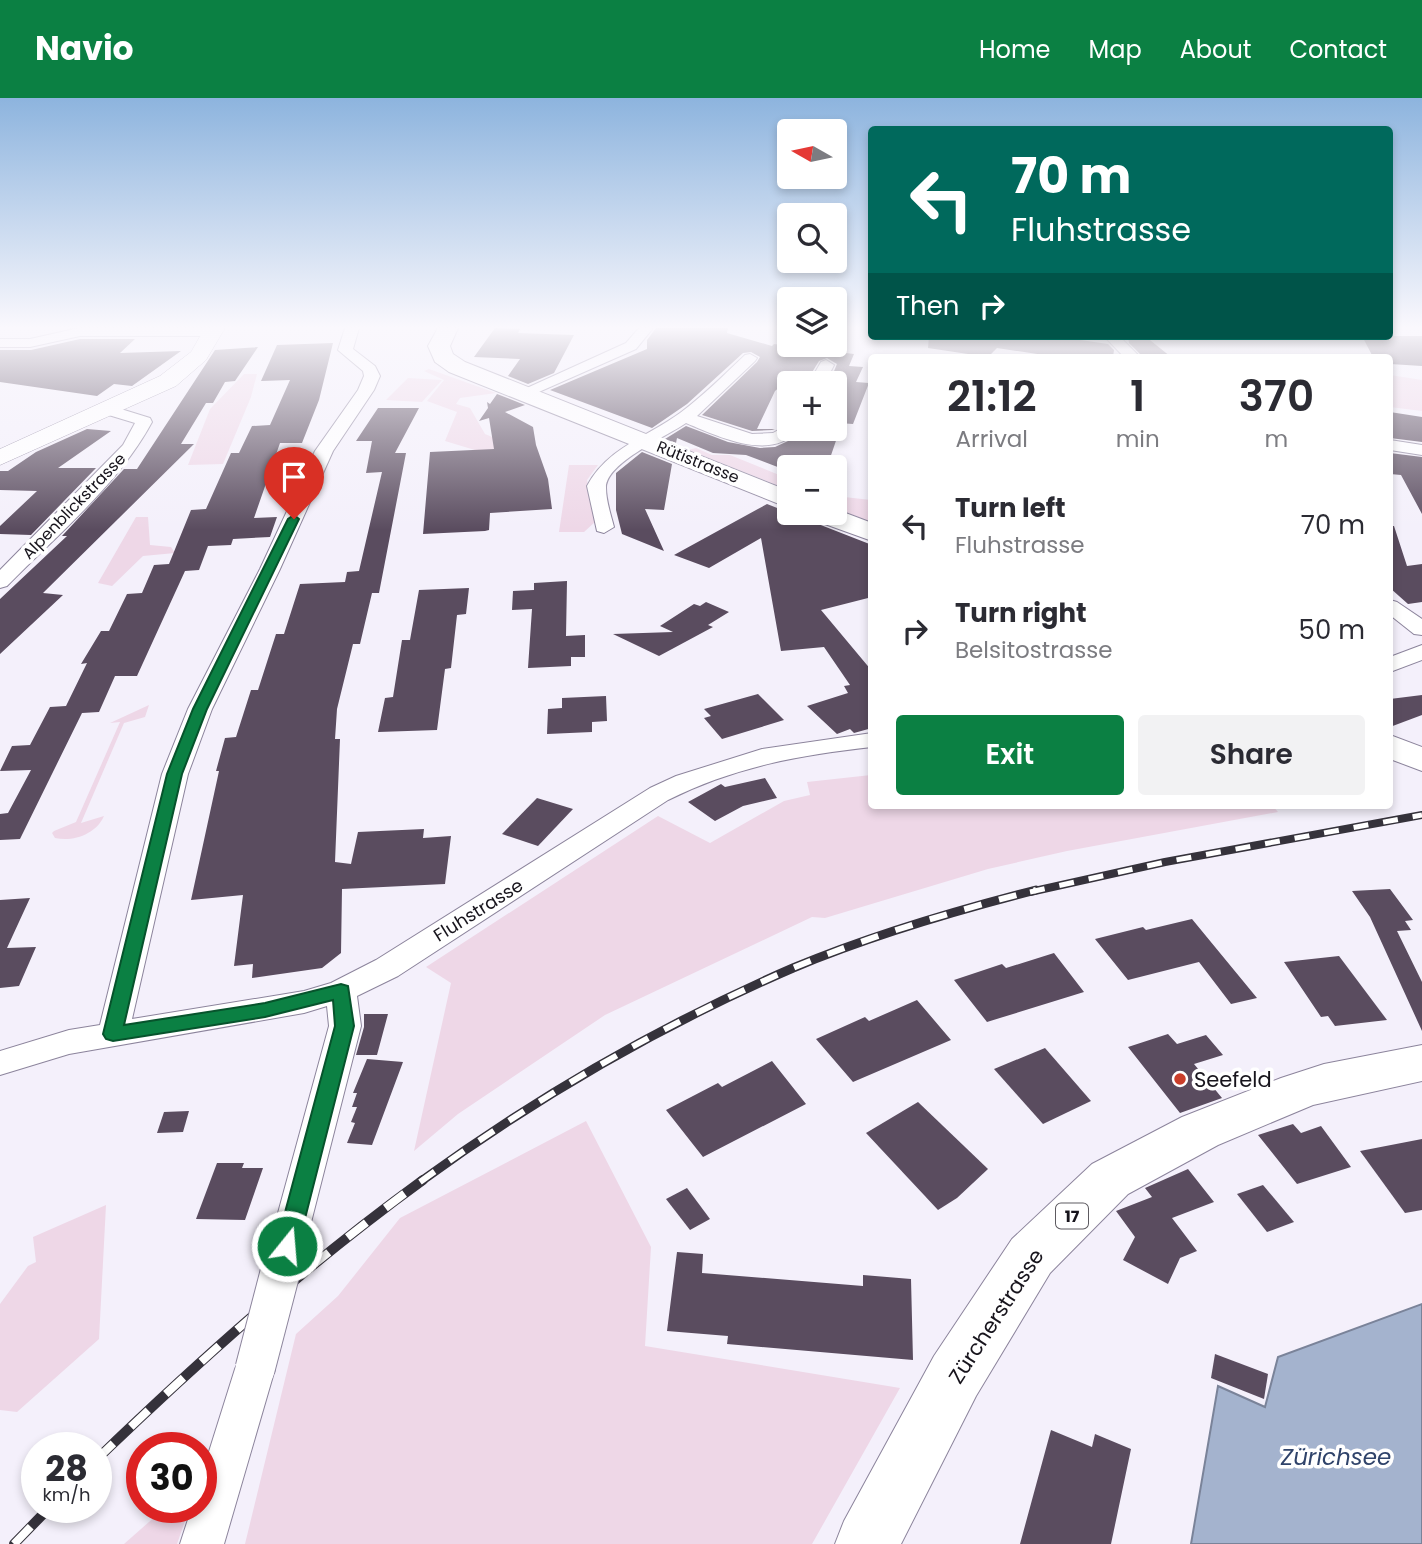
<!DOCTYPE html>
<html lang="en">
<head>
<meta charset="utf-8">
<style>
  :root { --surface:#fff; --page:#f2f2f3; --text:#2b2b33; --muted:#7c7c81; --accent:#0b8043 }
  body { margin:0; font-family:Poppins,sans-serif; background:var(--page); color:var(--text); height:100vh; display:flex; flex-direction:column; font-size:26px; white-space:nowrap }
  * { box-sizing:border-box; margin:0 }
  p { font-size:23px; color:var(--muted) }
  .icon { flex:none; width:38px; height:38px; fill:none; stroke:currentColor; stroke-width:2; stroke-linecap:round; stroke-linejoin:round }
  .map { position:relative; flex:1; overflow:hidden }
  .panel { position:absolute; left:868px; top:256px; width:525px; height:455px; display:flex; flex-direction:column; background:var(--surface); border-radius:7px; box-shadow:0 4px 10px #0003 }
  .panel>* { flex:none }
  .guide { position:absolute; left:868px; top:28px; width:525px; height:214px; border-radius:7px; box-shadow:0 4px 10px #0003; background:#00695c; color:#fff; overflow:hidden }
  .needle { width:46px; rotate:279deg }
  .controls { position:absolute; left:777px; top:21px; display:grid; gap:14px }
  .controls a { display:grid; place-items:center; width:70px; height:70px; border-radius:7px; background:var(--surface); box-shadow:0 4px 10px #0003; font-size:35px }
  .speed { position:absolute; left:21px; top:1334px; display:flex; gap:14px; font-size:35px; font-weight:700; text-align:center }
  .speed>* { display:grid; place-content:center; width:91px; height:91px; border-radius:50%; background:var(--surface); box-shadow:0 4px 10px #0003; line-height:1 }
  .speed small { font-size:18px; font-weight:400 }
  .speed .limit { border:10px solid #d22; background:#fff; color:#111 }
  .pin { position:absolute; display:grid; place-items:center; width:60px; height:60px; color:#fff; margin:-72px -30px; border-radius:50% 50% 50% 0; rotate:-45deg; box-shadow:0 0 7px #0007 }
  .pin .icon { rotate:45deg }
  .me { position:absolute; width:77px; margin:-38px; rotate:17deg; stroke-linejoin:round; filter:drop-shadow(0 0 5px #0008) }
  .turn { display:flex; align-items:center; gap:24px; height:147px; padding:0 28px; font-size:32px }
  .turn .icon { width:91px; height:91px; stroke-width:2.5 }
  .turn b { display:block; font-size:49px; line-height:60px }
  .then { display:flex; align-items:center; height:66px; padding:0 28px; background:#0003; gap:14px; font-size:26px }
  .eta { display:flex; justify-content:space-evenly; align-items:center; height:119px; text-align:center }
  .eta b { font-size:42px; font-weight:600; line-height:49px }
  .action { display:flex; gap:14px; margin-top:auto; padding:14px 28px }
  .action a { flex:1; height:80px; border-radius:7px; background:var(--accent); color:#fff; font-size:28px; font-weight:600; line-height:80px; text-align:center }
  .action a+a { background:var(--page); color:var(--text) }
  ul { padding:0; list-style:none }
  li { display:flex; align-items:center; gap:21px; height:105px; padding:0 28px }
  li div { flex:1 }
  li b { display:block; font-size:26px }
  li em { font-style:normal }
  header { display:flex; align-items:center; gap:42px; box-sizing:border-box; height:98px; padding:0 35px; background:var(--accent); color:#fff }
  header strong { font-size:33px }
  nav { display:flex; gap:38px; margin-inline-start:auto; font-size:24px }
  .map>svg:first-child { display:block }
  .green { fill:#eed7e7 }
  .water { fill:#a4b3ce; stroke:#7a8399; stroke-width:2 }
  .building { fill:#5a4c5f }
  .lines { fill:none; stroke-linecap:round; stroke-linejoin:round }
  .street-casing { stroke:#8c849c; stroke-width:2 }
  .secondary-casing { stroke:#8c849c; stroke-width:1 }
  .primary-casing { stroke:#8c849c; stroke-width:2 }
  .street { fill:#fff; fill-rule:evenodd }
  .secondary { fill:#fff; fill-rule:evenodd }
  .primary { fill:#fff; fill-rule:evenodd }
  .rail-far2-casing { stroke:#35323b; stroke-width:8 }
  .rail-far1-casing { stroke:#35323b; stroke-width:9 }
  .rail-casing { stroke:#35323b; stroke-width:10 }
  .rail-far2 { stroke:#fff; stroke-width:5; stroke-dasharray:15; stroke-linecap:butt }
  .rail-far1 { stroke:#fff; stroke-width:6; stroke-dasharray:18; stroke-linecap:butt }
  .rail { stroke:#fff; stroke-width:8; stroke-dasharray:24; stroke-linecap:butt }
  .street-bridge-casing { stroke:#8c849c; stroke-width:41; stroke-linecap:butt }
  .street-bridge { stroke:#fff; stroke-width:39 }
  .route { fill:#0b8043; stroke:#07532c; stroke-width:2 }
  .poi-dot { fill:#ca3e2a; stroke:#fff; stroke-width:2.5 }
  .labels { text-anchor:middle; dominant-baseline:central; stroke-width:7; stroke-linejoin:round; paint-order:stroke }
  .far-street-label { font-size:16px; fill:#17141c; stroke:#fff }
  .shield { fill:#fff; stroke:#5d5a60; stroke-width:2 }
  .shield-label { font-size:16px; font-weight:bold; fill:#17141c }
  .street-label { font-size:18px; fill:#17141c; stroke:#fff }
  .near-poi-label { font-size:21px; fill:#17141c; stroke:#fff; text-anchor:start }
  .near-street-label { font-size:21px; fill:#17141c; stroke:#fff }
  .near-water-label { font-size:23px; font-style:italic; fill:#2f436a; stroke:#fff }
</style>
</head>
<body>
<header>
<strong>Navio</strong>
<nav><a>Home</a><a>Map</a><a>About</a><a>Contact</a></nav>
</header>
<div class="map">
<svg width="1422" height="1446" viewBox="0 0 1422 1446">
  <rect width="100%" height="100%" fill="#f4f0fb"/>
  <!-- green -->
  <g class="green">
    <path d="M429,271L496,295L460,300L456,306L470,310L485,336L519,350L498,359L445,343L457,314L427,303L444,282L424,273Z"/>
    <path d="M244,276H257L251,299L223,366L188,367L210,311Z"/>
    <path d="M1390,277L1422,282V313L1390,309Z"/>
    <path d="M408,280L442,282L422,304L386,302Z"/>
    <path d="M696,350L712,357H730L789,381V392L688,352Z"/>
    <path d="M569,367H598L587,382L596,423L584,434H559Z"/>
    <path d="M835,398L871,402V424L835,410Z"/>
    <path d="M136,419H148L150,447L171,449L175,455L143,458L112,488L98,485Z"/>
    <path d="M149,607L145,619L124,625L81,725L104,718C96,736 74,744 55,740L52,735L54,733L76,724L120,624L110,625Z"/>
    <path d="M871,677L872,707H1272L1278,714L1067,753L988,771L825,820L812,819L605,917L458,1016L414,1053L451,885L426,869L658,718L710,745L784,703L810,697L807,684Z"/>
    <path d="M586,1023L651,1149L645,1248L900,1290L812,1446H245L296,1236L338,1198L400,1120Z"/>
    <path d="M106,1107L99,1241L17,1314L0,1312V1206L28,1168L36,1164L33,1139Z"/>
    <path d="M166,1409H190L177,1446H124Z"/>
  </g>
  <!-- water -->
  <path class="water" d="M1422,1206V1446H1191L1218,1288L1265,1309L1278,1259Z"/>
  <!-- building -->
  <g class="building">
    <path d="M495,230L520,231L518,235L574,237L554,275L528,286L508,278L520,261L474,259Z"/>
    <path d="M656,230H728L727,235L772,248L774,246L854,256L849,268L863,269L856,284L869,285L853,326L838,325L835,331H840L827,369H789L788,373L746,357L713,355L677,340L676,345L665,341L686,328L728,344L760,350L775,349L788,343L801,331H835V278H832L837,266L827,260L819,263L811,276L798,274L775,293L757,331H775L772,332L752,333L702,317L757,264L760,259L751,254L743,255L687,306L652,330L550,292L647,251V242Z"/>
    <path d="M929,238H1053L1108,246L1114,252L1113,259H1057L997,250L988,259L928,250Z"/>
    <path d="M1128,238H1145L1171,259H1143L1129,245Z"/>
    <path d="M1362,238H1422V268L1390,266V259H1373Z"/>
    <path d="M80,241H135L120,255L181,253L132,288L114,286L97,298L0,284V252H31Z"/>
    <path d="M333,245L319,302L302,345H280L254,420L277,419L270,439L233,441L231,447L208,448L199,472L185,473L137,578H115L99,614L82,615L20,741L0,742V716L8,715L31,672L0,673L12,648L30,647L50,609L66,608L87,565L81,566L101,533H109L127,496L142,495L154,467L169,466L191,412L206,411L231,355H239L252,328L270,327L290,282L261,283L277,247Z"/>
    <path d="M258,249L235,283L225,284L213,305H206L181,346H194L43,495L63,497L0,556V501L67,438H62L124,371H137L215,252Z"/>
    <path d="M497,296L525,307L505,314L533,329L536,347L548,381L552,411L490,415L489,432L485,433L423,436L430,354L494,351L489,320L479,323L488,310L487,304L490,306Z"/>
    <path d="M378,310H419L395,355H406L379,495H372L360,546H353L337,611L335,641H340L335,764L351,766L358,734L424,731L423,740L451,738L445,786L342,791L341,855L322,870L252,880L253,866L234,868L243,797L191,802L219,673H216L225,640L236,639L251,592H258L276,536H284L300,486L345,484L347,474L359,473L382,374L366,375L372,343H356Z"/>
    <path d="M1390,314L1422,319V344L1390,340Z"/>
    <path d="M87,331L111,333L58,370H96L31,437L0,436V428L37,393L0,392V373H8L36,354Z"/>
    <path d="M642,354L672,366L664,412L645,411L664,453L622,436L616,412V375Z"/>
    <path d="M1390,355L1422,359V416L1401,377L1390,376Z"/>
    <path d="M767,406L872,447V499L821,512L872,573V630L854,635L850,631L837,636L807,608L848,595L844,588L850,587L824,549L781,553L761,440L709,470L674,457Z"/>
    <path d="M1390,428H1394L1407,468L1422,466V504L1408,506L1390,490Z"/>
    <path d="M567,483L566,538L585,537V559H571V568L528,570L532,511L512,512L513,493L534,492V485Z"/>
    <path d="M469,490L466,516L457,517L451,570L445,571L437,632L378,634L385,600L393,599L402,542H410L419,492Z"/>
    <path d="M706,504L729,514L708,527L713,529L659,558L613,536L673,534L660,528L694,506L700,508Z"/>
    <path d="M758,596L784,622L722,641L704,620L711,618L704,611Z"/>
    <path d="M1422,597V617L1390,629V601Z"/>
    <path d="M606,598L607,623L592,624V634L547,636L548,611L562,610V600Z"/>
    <path d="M765,680L777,700L743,708L715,723L688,704L721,686L725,689Z"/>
    <path d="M537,700L573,711L538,748L502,736Z"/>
    <path d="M1390,791L1413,822L1405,823L1411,832L1397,833L1422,884V933L1370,819L1352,793Z"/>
    <path d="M30,800L7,850L36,849L19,888L0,890V802Z"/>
    <path d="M1192,821L1257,900L1231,906L1199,864L1128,882L1095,841L1143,829L1146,832Z"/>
    <path d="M1054,855L1084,894L987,924L954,882L1002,866L1006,870Z"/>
    <path d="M1339,858L1387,922L1335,928L1328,918L1321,919L1284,864Z"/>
    <path d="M917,902L951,942L853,984L816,941L865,919L869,923Z"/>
    <path d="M364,916H388L377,957H356L364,929Z"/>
    <path d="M1168,936L1177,946L1206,937L1223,957L1194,966L1222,1000L1180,1015L1128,949Z"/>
    <path d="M1045,950L1091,1003L1043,1026L994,971Z"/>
    <path d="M367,961L403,964L372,1047L347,1045L355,1025L351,1024L357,1009H352L357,995H353Z"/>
    <path d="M772,963L806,1006L703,1059L666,1012L718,985L722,989Z"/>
    <path d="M918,1004L988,1071L957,1100L938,1112L866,1035Z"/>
    <path d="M189,1013L183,1034L157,1035L164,1014Z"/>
    <path d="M1293,1026L1301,1035L1321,1028L1351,1069L1297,1086L1258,1037Z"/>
    <path d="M1422,1041V1112L1405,1115L1360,1053Z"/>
    <path d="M217,1065H244L242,1070H263L245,1122L196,1121Z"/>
    <path d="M1188,1071L1214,1104L1172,1120L1197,1153L1180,1160L1168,1186L1123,1162L1135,1139L1116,1113L1152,1099L1145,1090Z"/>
    <path d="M1263,1087L1294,1124L1267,1134L1237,1096Z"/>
    <path d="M687,1090L710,1121L690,1132L666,1101Z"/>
    <path d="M677,1154L703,1156L702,1175L863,1188V1177L911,1181L913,1262L727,1246L728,1238L667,1233Z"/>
    <path d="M1215,1256L1268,1276L1264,1301L1211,1280Z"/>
    <path d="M1051,1332L1092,1349L1095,1336L1131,1351L1111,1446H1020Z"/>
  </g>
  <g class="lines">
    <!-- street casing -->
    <g class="street-casing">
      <g id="street">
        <path d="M79,230H213L219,234L212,238H80L30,249H0V241H30Z"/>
        <path d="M345,230H359L353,251L375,268L380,278L374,292L333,353L280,471L212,611L188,676L132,921L304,893L331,885L376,862L650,690L676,678L762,651L872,635V649C799,657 734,669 668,702L398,878L357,898L361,928L305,1148L300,1159L287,1164L274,1159L269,1148L329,928L327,908L304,915L69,956L0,977V953L69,932L100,927L162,676L188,611L260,471L315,353L358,292L364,278L363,273L338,252Z"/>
        <path d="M639,230H653L636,251L532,297L526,299L518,294L626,245Z"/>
        <path d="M1104,238H1119L1140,259H1124Z"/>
        <path d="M750,256L757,260L755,263L697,318L752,336L773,335L789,326V331H798C773,365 717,338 686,325C668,338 605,365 606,390C606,403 611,417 614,429L604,435L597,433L587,388C607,350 647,339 680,315C703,298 724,277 745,257Z"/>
        <path d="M826,262L834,267L825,285H809L821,264Z"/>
        <path d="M108,307L150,320L152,324C118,387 57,437 7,488L0,490V472L123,347L135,325L102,315L100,312L102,309Z"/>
        <path d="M1390,342L1422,347V357L1390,352Z"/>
        <path d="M1390,502L1397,504L1422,521V537L1414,536L1390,517Z"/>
        <path d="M1422,547V562L1390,574V559Z"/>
        <path d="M255,1252L269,1258L275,1271L224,1446H180L192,1409H201V1379L235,1271L241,1258Z"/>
      </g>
    </g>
    <!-- secondary casing -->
    <g class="secondary-casing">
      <path id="secondary" d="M205,230H225L206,262L176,288L0,367V351L160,278L191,254Z"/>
    </g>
    <!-- primary casing -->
    <g class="primary-casing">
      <g id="primary">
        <path d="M438,230H458L450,248L453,256L465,264L789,393V410L449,274L435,264L428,248Z"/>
        <path d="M835,411L872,425V443L811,421L807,415H835Z"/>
        <path d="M1390,637L1422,649V673L1390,661Z"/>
        <path d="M1422,947V983L1313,1007L1218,1047L1128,1096L1050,1175L976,1298L901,1446H835L844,1423L934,1258L1012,1141L1092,1066L1182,1019L1281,980L1324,966Z"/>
      </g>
    </g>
    <!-- street -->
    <use href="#street" class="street"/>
    <!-- secondary -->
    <use href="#secondary" class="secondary"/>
    <!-- primary -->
    <use href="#primary" class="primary"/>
    <!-- rail-far2 casing -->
    <g class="rail-far2-casing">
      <path id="rail-far2" d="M1030,794L1165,764L1422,717"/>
    </g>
    <!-- rail-far1 casing -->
    <g class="rail-far1-casing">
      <path id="rail-far1" d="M420,1084C537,999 661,927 793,870C872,837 954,813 1036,792"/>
    </g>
    <!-- rail casing -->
    <g class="rail-casing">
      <g id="rail">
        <path d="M96,1362C200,1262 306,1167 423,1082"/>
        <path d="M14,1446L50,1409"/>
      </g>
    </g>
    <!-- rail-far2 -->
    <use href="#rail-far2" class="rail-far2"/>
    <!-- rail-far1 -->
    <use href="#rail-far1" class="rail-far1"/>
    <!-- rail -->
    <use href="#rail" class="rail"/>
    <!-- street-bridge casing -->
    <g class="street-bridge-casing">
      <path id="street-bridge" d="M255,1271L287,1148"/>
    </g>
    <!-- street-bridge -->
    <use href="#street-bridge" class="street-bridge"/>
  </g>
  <!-- sky -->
  <linearGradient id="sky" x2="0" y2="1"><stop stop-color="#8db4de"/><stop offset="0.53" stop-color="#faf8fd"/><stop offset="1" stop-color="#faf8fd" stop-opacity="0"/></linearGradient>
  <rect width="1422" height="432" fill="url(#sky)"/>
  <!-- route -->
  <path class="route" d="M294,417L299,421L207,611L182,676L124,927L265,905L341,886L348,888L354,928L298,1148L295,1155L287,1158L279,1155L276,1148L335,928L333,902L265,919L113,943L106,941L103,936L167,676L193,611L288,421Z"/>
  <!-- markers -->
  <circle class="poi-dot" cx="1180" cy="981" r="7"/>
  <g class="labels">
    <!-- far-street labels -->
    <g class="far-street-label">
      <text transform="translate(698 364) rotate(22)">Rütistrasse</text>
      <text transform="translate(74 408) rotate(-46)">Alpenblickstrasse</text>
    </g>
    <!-- shield labels -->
    <rect class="shield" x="1056" y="1105.5" width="32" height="25" rx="5"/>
    <g class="shield-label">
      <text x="1072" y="1118">17</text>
    </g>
    <!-- street labels -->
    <g class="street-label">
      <text transform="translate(478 812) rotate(-32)">Fluhstrasse</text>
    </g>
    <!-- near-poi labels -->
    <g class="near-poi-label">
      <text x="1194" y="981">Seefeld</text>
    </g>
    <!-- near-street labels -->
    <g class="near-street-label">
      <text transform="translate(996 1218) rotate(-57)">Zürcherstrasse</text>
    </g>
    <!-- near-water labels -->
    <g class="near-water-label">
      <text x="1336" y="1359">Zürichsee</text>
    </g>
  </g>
</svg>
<div class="controls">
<a><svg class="needle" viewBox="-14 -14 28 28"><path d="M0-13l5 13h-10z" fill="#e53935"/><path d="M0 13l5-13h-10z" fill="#7c7c81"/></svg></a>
<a><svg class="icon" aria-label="search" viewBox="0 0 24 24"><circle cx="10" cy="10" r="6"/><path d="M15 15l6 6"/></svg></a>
<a><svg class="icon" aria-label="layers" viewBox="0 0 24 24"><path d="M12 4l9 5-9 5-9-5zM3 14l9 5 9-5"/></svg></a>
<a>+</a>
<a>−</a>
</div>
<div class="speed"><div>28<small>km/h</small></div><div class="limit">30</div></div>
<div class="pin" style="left:294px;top:421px;background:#d93025"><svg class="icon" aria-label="arrive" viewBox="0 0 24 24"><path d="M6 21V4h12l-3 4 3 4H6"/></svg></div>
<svg class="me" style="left:287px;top:1148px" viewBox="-20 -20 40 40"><circle r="17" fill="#0b8043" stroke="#fff" stroke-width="3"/><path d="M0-11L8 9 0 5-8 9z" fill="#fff"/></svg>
<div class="guide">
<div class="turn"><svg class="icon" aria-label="left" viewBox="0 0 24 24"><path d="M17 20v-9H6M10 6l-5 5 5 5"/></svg><div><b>70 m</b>Fluhstrasse</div></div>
<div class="then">Then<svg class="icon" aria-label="right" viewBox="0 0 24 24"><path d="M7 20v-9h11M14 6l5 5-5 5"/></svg></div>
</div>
<section class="panel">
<div class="eta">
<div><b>21:12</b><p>Arrival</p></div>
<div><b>1</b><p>min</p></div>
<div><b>370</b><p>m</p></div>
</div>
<ul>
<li><svg class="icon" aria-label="left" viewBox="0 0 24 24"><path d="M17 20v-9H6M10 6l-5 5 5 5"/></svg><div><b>Turn left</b><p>Fluhstrasse</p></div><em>70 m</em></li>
<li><svg class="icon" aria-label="right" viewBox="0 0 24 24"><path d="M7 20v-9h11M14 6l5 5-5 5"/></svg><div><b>Turn right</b><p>Belsitostrasse</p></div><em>50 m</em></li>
</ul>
<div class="action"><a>Exit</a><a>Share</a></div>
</section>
</div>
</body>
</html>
